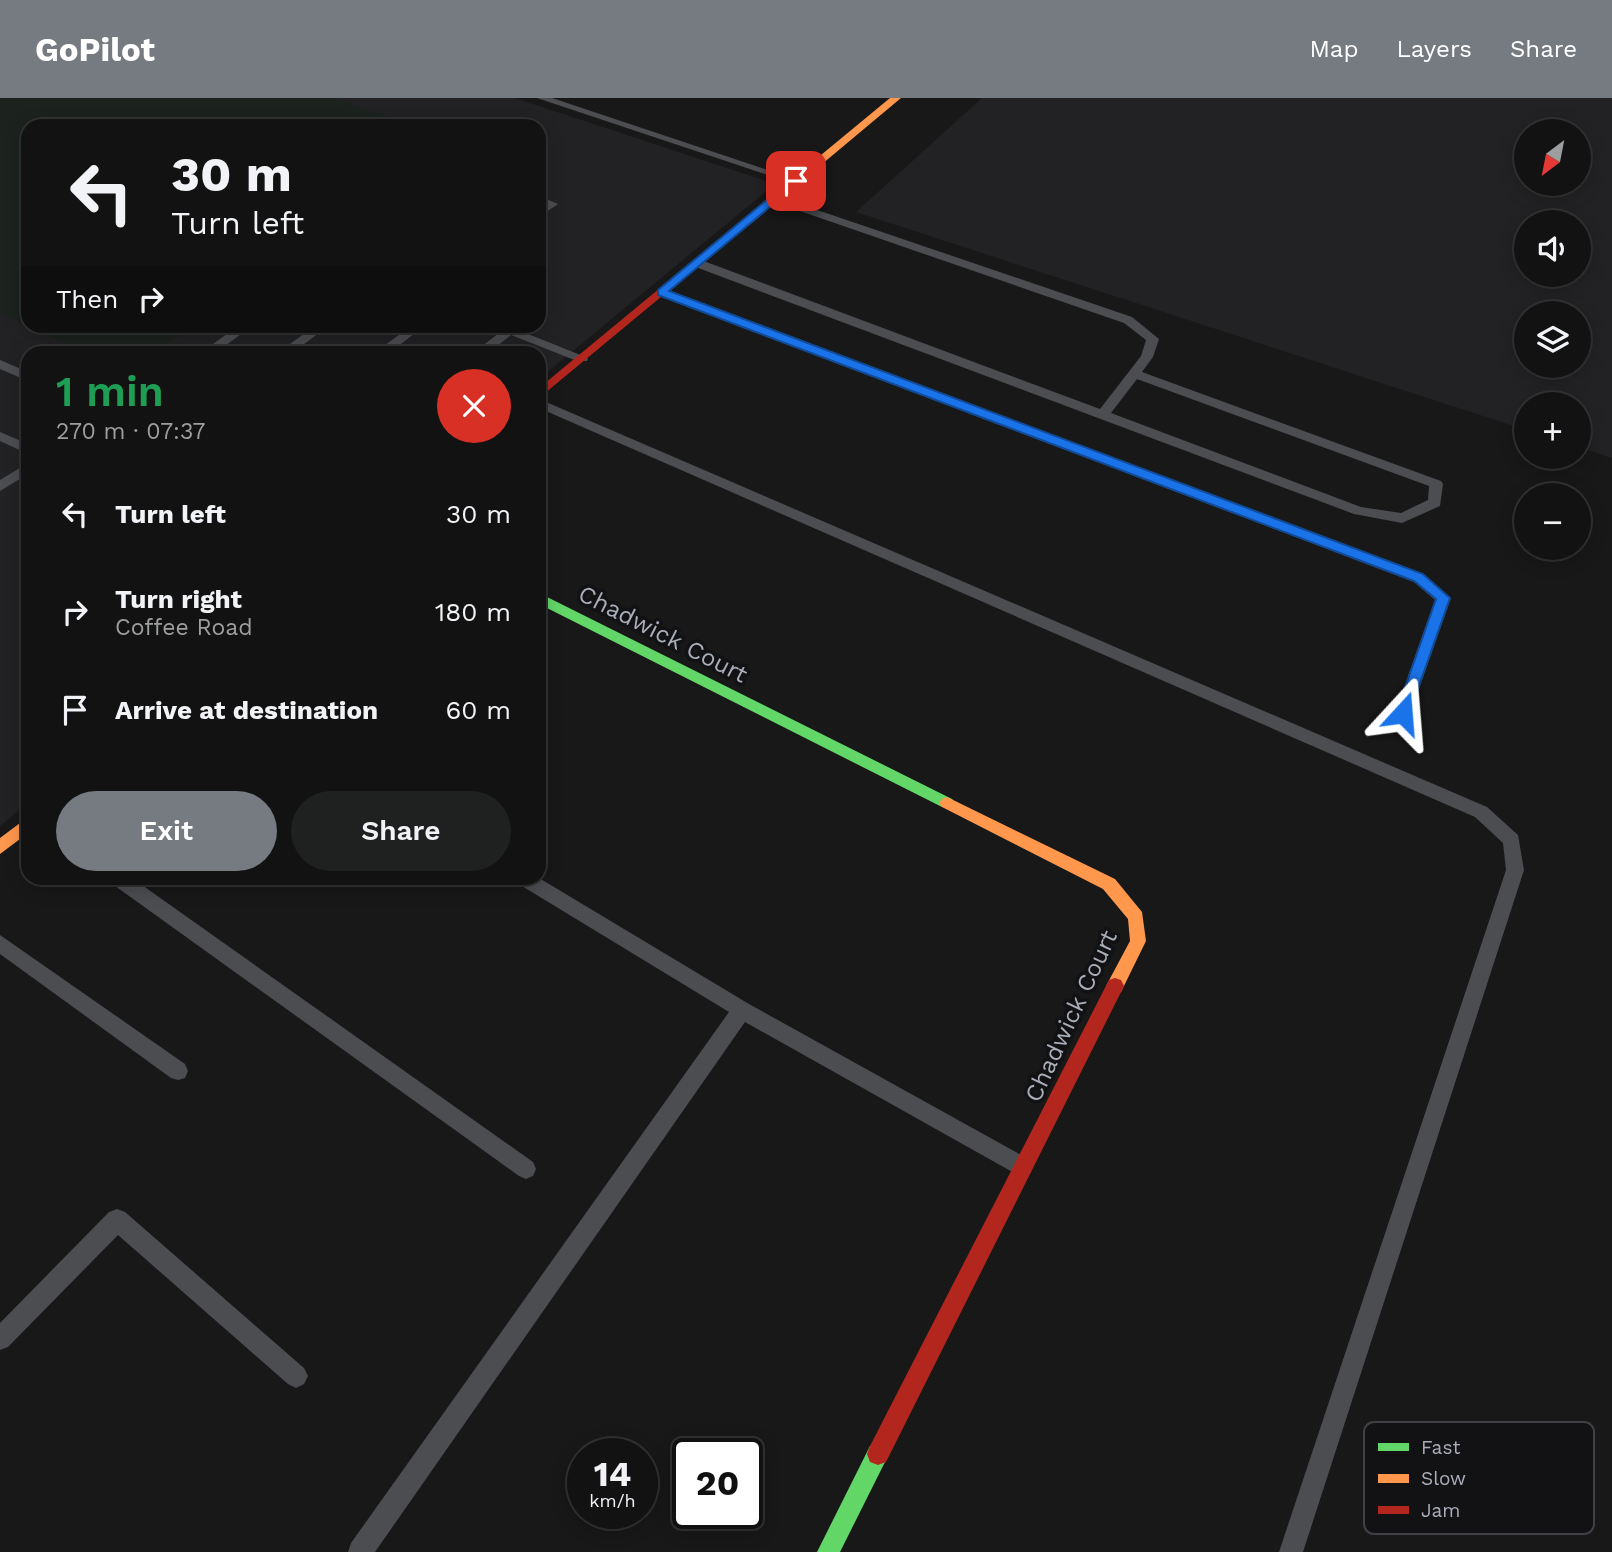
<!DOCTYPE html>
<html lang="en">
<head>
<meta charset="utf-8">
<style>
  :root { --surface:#121212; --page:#1f2020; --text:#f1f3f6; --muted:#9c9e9f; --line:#313232; --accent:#767a81 }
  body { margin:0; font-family:"Work Sans",sans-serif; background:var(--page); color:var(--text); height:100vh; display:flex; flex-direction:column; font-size:26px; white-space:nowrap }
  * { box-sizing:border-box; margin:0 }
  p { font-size:23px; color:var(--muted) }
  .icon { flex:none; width:38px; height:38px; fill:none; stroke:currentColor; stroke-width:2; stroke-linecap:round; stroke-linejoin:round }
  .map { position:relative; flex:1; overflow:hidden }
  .side { position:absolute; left:21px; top:248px; width:525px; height:539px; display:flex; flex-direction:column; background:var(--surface); border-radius:21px; box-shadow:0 4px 18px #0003,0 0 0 2px var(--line) }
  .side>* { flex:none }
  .guide { position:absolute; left:21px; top:21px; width:525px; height:214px; border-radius:21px; box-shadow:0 4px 18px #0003,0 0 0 2px var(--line); background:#121212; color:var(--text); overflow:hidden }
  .needle { width:46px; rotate:212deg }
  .fabs { position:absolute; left:1514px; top:21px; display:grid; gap:14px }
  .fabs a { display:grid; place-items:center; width:77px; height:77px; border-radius:50%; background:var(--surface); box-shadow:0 4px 18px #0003,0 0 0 2px var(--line); font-size:35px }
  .speed { position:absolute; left:567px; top:1340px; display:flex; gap:14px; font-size:35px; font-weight:700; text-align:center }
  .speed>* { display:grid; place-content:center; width:91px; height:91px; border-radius:50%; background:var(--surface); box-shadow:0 4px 18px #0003,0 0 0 2px var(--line); line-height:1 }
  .speed small { font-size:18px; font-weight:400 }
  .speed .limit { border:4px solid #111; border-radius:10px; background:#fff; color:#111 }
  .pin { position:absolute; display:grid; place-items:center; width:60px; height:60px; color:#fff; margin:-30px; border-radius:14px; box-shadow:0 4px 10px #0006 }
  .me { position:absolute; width:77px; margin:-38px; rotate:19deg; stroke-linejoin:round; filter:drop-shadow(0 0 5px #0008) }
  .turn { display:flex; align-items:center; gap:24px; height:147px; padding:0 35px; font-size:32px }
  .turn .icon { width:91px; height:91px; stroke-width:2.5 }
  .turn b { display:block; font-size:49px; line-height:60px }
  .then { display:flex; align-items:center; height:66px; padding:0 35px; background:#0003; gap:14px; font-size:26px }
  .round { display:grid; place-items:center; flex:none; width:74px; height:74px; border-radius:37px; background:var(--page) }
  .overview { display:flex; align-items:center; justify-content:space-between; height:119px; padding:0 35px }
  h1 { font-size:42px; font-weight:600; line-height:52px; color:#1e9e55 }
  .primary-button { display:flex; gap:14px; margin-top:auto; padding:14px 35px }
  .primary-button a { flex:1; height:80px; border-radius:42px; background:var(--accent); color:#fff; font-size:28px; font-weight:600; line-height:80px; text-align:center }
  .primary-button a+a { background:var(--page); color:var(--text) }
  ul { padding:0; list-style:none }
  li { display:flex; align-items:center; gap:21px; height:98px; padding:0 35px }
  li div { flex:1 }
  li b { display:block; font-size:26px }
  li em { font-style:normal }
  header { display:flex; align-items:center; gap:42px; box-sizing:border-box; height:98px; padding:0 35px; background:var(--accent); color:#fff }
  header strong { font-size:33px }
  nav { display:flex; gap:38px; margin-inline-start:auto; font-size:24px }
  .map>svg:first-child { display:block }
  .built { fill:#222225; fill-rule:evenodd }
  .green { fill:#1c221d }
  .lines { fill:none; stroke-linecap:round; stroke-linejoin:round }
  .lane { fill:#4c4d51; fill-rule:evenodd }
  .fast { fill:#63d668; fill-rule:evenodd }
  .slow { fill:#ff974d; fill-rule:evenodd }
  .jam { fill:#b3261e; fill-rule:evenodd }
  .route { fill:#1a73e8; stroke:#114b97; stroke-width:2 }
  .labels { text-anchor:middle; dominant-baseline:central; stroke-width:7; stroke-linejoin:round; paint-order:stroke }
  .street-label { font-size:24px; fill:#a9aeb9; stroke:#121214 }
  .key { fill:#121214; stroke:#3f4146; stroke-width:2 }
  .key-label { font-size:19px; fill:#a9aeb9 }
</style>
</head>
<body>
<header>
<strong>GoPilot</strong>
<nav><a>Map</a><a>Layers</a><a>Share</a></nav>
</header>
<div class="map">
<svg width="1612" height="1454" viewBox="0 0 1612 1454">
  <rect width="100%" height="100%" fill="#181818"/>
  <!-- built -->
  <g class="built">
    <path d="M0,0H515L775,86L539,281V256H28V705L0,728ZM28,28H539V228H28Z"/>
    <path d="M982,0H1612V360L1579,349L1578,306H1526V332L856,114ZM1526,33H1578V86H1526ZM1526,124H1578V177H1526ZM1526,215H1578V268H1526Z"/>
  </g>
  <!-- green -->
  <path class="green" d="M0,0H333L416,28H28V228H194L152,255H86L0,215Z"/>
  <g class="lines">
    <!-- lane -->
    <g class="lane">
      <path d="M537,0H552L801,83L792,85Z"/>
      <path d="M539,98L558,106L539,119V111L544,107L539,105Z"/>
      <path d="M771,99H779L1132,219L1159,241L1153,259L1142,274L1441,383L1443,386L1440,408L1402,425L1354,416L693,168V162H701L1100,311L1141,258L1146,242L1124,225L771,103ZM1137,281L1429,388L1428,402L1401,415L1361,409L1111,315Z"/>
      <path d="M662,190L1424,476L1451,500L1409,619L1403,621L1395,615L1435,502L1414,484L658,197L656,194Z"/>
      <path d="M238,228H252L214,256H199Z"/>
      <path d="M315,228H328L291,256H276Z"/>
      <path d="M411,228H424L388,256H373Z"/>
      <path d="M508,228H521L518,232L588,260L587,263H577L511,237L487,256H472Z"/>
      <path d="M0,262L28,274V283L0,271Z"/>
      <path d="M539,301L1487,709L1518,737L1524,772L1303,1454H1279L1506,772L1503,745L1475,719L539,310Z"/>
      <path d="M0,334L28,346V356L0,343Z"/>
      <path d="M28,365V376L0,393V382Z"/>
      <path d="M108,780H132L533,1064L536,1071L533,1078L526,1081L519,1078L111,785Z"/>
      <path d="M514,780H539L749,906L1030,1062L1033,1069L1030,1076L1023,1079L1016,1076L745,924L375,1454H348L351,1445L729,914L517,785Z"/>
      <path d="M0,837L185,966L188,973L185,980L178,982L171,980L0,856Z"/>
      <path d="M117,1111L125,1114L304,1270L308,1278L304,1286L296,1290L288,1286L118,1137L8,1249L0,1252V1225L109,1114Z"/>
    </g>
    <!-- fast -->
    <g class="fast">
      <path d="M539,495L952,701L955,705L952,709H942L539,506Z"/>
      <path d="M878,1345L886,1348L889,1356L840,1454H817L870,1348Z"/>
    </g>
    <!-- slow -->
    <g class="slow">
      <path d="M890,0H901L748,128H740V124Z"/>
      <path d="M947,699L1115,781L1142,814L1146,843L1121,894L1115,896L1109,894L1106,888L1130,843L1128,821L1103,791L942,709L939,705L942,701Z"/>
      <path d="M28,719V735L0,756V740Z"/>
    </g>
    <!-- jam -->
    <g class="jam">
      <path d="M740,124L749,126L539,300V290Z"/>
      <path d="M1115,880L1121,882L1124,888L886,1364L878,1367L870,1364L867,1356L870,1348L1109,882Z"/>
    </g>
  </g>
  <!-- route -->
  <path class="route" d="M792,81L801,83L669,193L1423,476L1450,500L1408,619H1398L1396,615L1436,501L1414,483L658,197V192Z"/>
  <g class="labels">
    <!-- street labels -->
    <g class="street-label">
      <text transform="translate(663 536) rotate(27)">Chadwick Court</text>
      <text transform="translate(1071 918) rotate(-65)">Chadwick Court</text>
    </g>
  </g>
  <!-- legend -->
  <rect x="1364" y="1324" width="230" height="112" rx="10" class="key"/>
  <rect x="1378" y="1345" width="31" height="8" fill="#63d668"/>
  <rect x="1378" y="1376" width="31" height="9" fill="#ff974d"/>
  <rect x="1378" y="1408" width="31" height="8" fill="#b3261e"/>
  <g class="key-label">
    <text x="1421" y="1356">Fast</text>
    <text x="1421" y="1387">Slow</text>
    <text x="1421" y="1419">Jam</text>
  </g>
</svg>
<div class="fabs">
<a><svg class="needle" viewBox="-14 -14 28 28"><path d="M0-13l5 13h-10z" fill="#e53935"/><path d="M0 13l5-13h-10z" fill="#9c9e9f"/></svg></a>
<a><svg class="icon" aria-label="sound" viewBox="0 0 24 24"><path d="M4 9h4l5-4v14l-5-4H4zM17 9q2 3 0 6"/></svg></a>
<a><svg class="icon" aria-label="layers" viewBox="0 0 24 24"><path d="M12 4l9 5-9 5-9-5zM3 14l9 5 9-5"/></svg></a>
<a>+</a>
<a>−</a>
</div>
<div class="speed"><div>14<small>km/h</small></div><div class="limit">20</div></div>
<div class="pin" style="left:796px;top:83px;background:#d93025"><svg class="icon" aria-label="arrive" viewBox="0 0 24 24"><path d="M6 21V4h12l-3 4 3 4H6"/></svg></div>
<svg class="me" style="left:1403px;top:615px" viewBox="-20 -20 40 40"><path d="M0-17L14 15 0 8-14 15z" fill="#1a73e8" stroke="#fff" stroke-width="4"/></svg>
<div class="guide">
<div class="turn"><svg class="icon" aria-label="left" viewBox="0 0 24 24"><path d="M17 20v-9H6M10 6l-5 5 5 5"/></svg><div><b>30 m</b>Turn left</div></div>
<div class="then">Then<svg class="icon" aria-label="right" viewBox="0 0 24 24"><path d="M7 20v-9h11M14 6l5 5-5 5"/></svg></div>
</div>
<section class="side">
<div class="overview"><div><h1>1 min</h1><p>270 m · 07:37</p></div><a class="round" style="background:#d93025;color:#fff"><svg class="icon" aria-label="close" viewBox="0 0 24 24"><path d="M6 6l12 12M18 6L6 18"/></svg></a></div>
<ul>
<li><svg class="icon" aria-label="left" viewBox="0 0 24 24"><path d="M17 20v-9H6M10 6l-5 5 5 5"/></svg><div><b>Turn left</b></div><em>30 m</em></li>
<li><svg class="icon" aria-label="right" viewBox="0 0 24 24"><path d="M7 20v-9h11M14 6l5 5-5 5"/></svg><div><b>Turn right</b><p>Coffee Road</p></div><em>180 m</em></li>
<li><svg class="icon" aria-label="arrive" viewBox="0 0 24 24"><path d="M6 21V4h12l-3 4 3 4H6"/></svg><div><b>Arrive at destination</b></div><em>60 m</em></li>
</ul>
<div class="primary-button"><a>Exit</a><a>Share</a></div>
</section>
</div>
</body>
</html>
